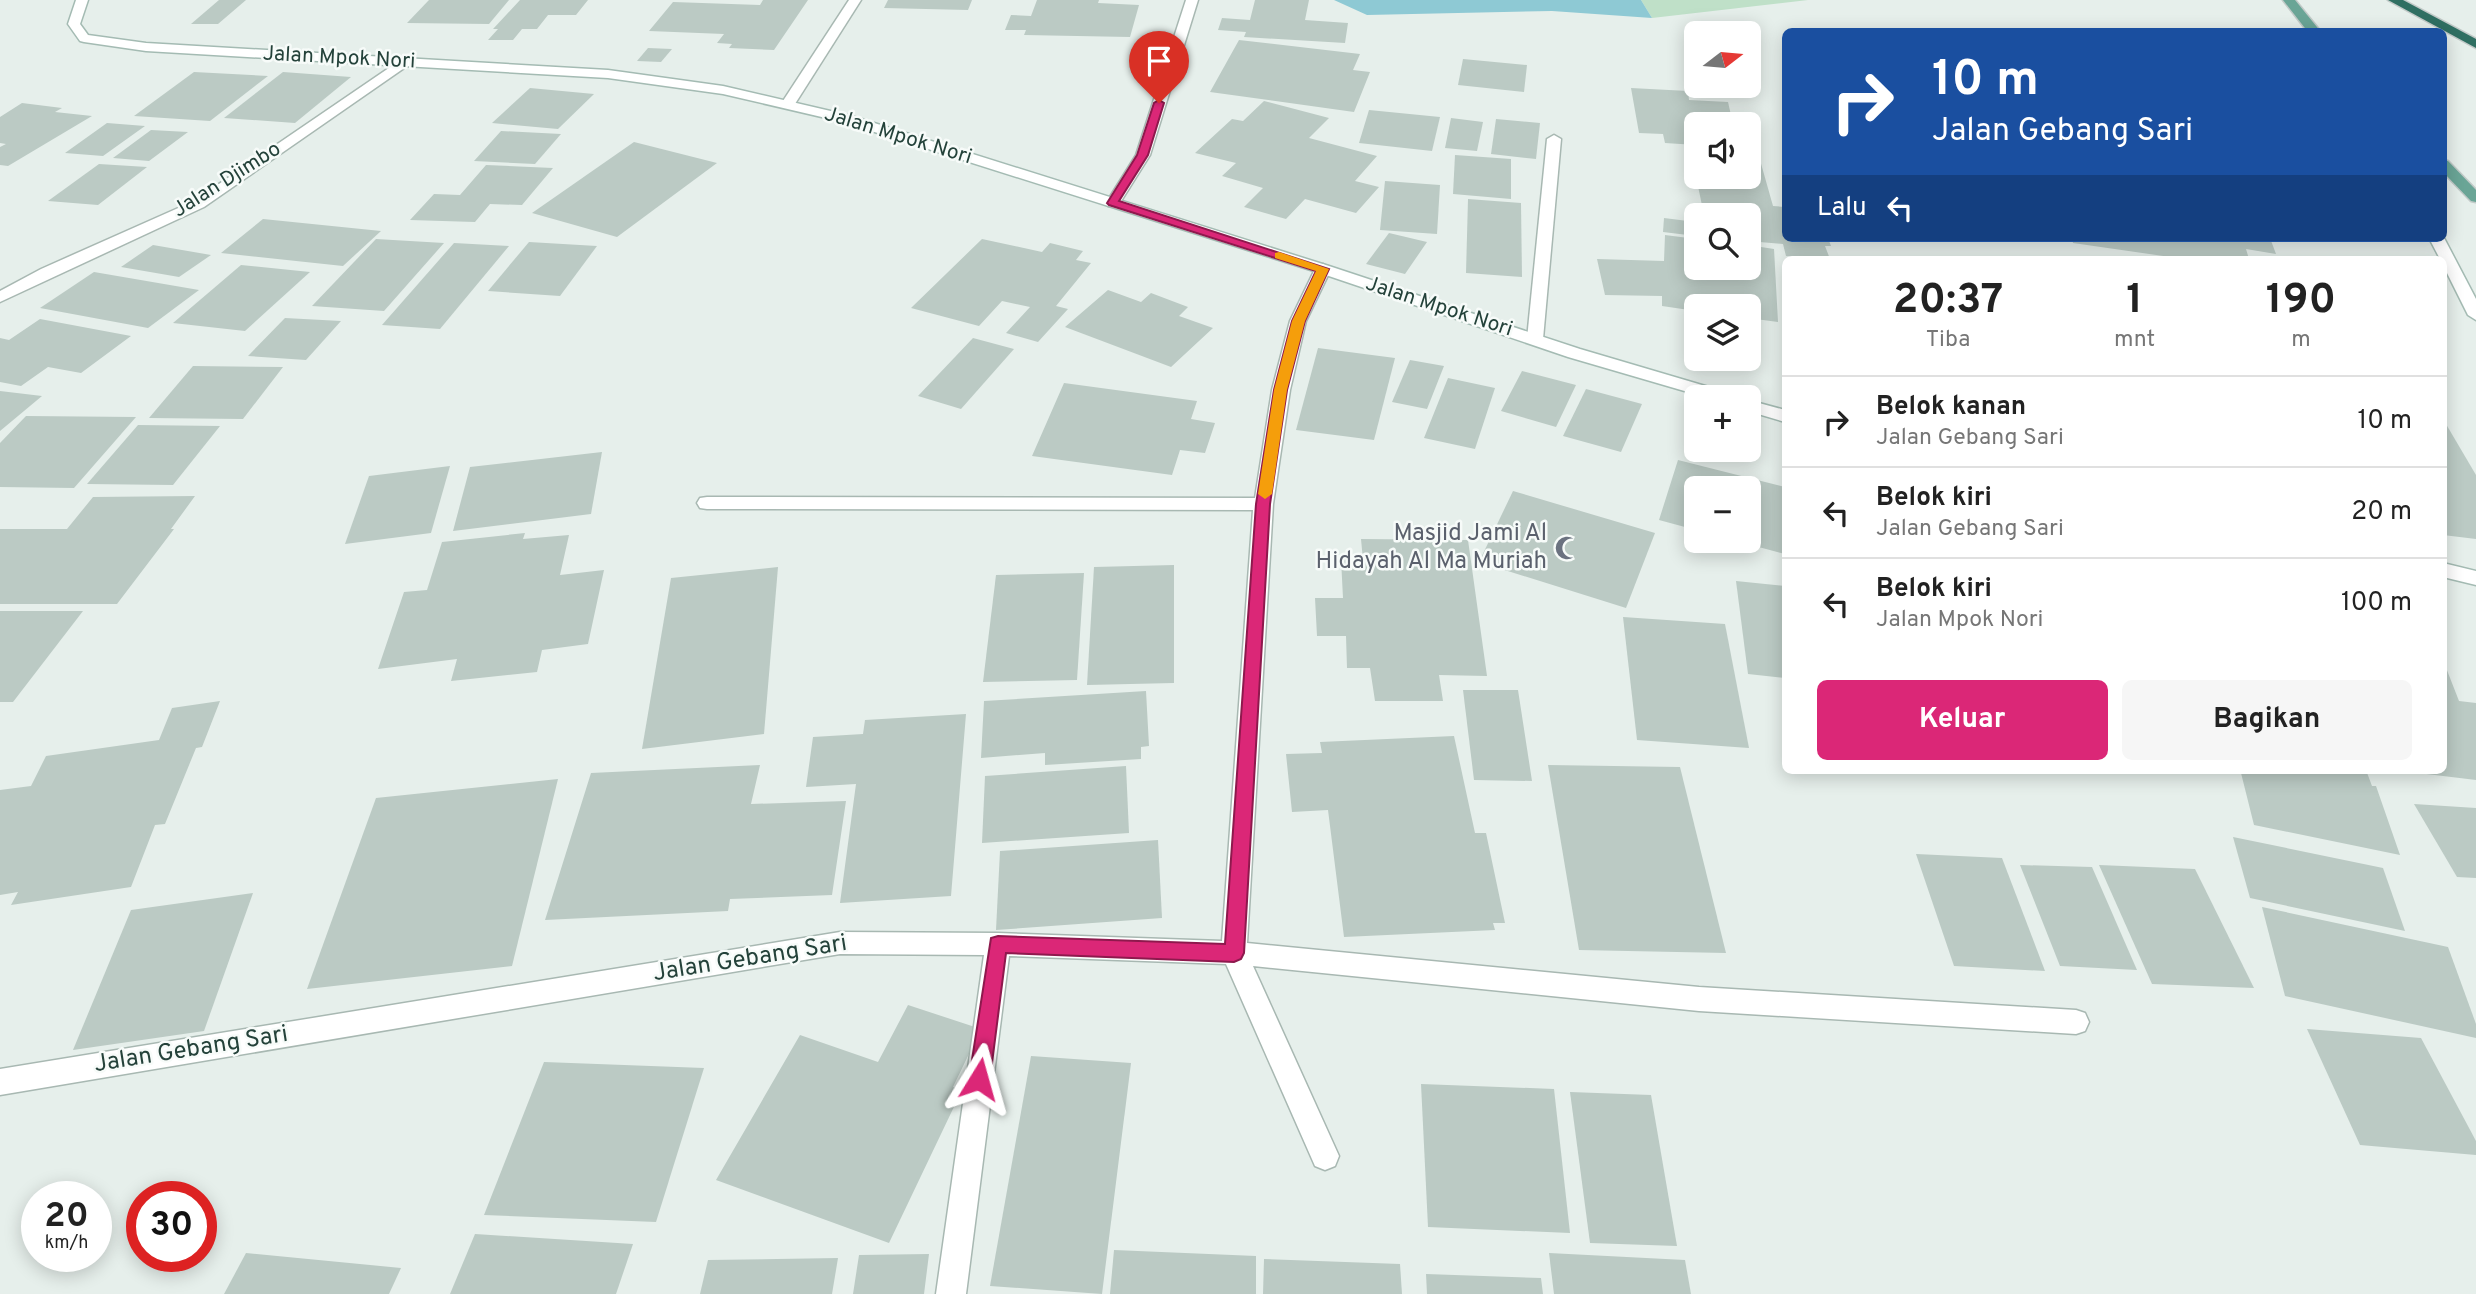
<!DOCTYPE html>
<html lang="id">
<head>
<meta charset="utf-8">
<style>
  :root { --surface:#fff; --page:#f6f6f6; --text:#222; --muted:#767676; --line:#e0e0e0; --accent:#db2777 }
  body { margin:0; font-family:Overpass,sans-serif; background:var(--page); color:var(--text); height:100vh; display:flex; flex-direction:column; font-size:26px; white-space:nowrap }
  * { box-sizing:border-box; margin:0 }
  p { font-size:23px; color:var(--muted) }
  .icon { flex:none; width:38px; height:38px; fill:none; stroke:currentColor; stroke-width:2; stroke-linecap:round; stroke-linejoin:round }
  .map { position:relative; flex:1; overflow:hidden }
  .sheet { position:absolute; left:1782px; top:256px; width:665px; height:518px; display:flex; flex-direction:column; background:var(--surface); border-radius:10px; box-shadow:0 4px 18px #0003 }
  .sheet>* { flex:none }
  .hud { position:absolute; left:1782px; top:28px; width:665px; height:214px; border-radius:10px; box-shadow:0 4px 18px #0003; background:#1a4fa0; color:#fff; overflow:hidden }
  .needle { width:46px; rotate:74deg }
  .fabs { position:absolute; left:1684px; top:21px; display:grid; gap:14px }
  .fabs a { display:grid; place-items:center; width:77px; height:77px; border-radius:10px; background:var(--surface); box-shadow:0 4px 18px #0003; font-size:35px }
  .speed { position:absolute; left:21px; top:1181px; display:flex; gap:14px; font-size:35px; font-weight:700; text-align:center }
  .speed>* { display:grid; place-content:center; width:91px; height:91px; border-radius:50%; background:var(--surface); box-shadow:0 4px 18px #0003; line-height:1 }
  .speed small { font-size:18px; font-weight:400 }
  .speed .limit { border:10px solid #d22; background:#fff; color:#111 }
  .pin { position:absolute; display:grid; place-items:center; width:60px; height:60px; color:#fff; margin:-72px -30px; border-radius:50% 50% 50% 0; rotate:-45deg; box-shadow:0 0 7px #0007 }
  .pin .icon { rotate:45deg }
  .me { position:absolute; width:77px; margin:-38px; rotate:8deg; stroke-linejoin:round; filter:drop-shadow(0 0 5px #0008) }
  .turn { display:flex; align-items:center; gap:24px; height:147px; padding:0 35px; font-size:32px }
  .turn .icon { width:91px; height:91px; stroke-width:2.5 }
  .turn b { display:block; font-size:49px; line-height:60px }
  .then { display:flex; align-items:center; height:66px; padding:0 35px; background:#0003; gap:14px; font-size:26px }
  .eta { display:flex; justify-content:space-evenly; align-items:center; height:119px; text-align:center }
  .eta b { font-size:42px; font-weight:700; line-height:49px }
  .cta { display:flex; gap:14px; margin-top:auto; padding:14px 35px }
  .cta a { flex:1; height:80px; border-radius:10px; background:var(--accent); color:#fff; font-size:28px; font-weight:700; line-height:80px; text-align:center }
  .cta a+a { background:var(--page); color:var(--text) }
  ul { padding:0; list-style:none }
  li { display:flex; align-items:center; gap:21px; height:91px; padding:0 35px; border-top:2px solid var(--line) }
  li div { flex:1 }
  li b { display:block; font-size:26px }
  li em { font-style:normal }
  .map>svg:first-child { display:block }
  .green { fill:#bfe0c8 }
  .water { fill:#8ec9d4 }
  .building { fill:#bbcac4 }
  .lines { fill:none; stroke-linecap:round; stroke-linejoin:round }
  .service-casing { stroke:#a8b8b2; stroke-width:3 }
  .minor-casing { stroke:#a8b8b2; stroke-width:3 }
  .secondary-casing { stroke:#a4bbb3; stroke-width:3 }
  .primary-casing { stroke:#c2cac8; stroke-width:3 }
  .motorway-casing { stroke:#c2cac8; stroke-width:3 }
  .service { fill:#fff; fill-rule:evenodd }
  .minor { fill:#fff; fill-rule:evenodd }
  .secondary { fill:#fff; fill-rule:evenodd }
  .primary { fill:#6aa596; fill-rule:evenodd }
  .motorway { fill:#2f6f62; fill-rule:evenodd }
  .route { fill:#db2777; stroke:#8e194d; stroke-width:2 }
  .slow { fill:#f59e0b }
  .labels { text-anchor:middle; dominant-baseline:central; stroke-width:5; stroke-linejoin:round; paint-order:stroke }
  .far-street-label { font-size:21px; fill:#24423a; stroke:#f7fbf9 }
  .worship-label { font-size:24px; fill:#5b616d; stroke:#f7fbf9; text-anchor:end }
  .street-label { font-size:24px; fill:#24423a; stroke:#f7fbf9 }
</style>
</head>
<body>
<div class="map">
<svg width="2476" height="1294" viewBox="0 0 2476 1294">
  <rect width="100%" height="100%" fill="#e6efeb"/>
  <!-- green -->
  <path class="green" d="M1641,0H1808L1652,18Z"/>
  <!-- water -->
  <path class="water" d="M1334,0H1641L1652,18L1552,11L1367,15Z"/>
  <!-- building -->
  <g class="building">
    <path d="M219,0H246L218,24H191Z"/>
    <path d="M429,0H509L489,24L407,23Z"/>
    <path d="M520,0H588L576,15H548L537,29H522L513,40H488L498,29H493Z"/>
    <path d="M763,0H808L774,50L729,48L732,44L717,43L724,34L649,31L673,2L760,5Z"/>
    <path d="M888,0H972L968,10L884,8Z"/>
    <path d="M1037,0H1099L1098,3L1139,5L1130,37L1024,35L1026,30H1005L1011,15L1031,16Z"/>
    <path d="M1255,0H1309L1305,20L1348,23L1345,43L1244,37L1246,32L1218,30L1222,18L1250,20Z"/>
    <path d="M1239,40L1360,54L1353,70L1370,72L1354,112L1210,92Z"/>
    <path d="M648,48L672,49L661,62L637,61Z"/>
    <path d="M1463,59L1527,65L1524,92L1458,85Z"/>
    <path d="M194,72L268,76L210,121L134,116Z"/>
    <path d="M283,72L351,77L295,123L224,118Z"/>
    <path d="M530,88L594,94L558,129L492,123Z"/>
    <path d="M1631,88L1688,91L1689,100L1728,102L1733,124H1696V145L1665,143L1663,134L1639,133Z"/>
    <path d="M1264,101L1329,118L1309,138L1377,156L1355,181L1379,187L1356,213L1305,199L1286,219L1244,207L1263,188L1222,176L1236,163L1195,153L1232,119L1243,121Z"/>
    <path d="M22,103L62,108L55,112L92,116L8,166L0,165V147L6,144L0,143V117Z"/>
    <path d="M1369,110L1440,117L1432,151L1359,143Z"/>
    <path d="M1451,118L1483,122L1477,151L1445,148Z"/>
    <path d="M1496,119L1540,123L1536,159L1491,154Z"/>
    <path d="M107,123L145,126L103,156L65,153Z"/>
    <path d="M151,130L188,132L149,161L113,158Z"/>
    <path d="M501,131L561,134L535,164L474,161Z"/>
    <path d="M634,142L717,163L617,237L532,213Z"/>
    <path d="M1455,155L1511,159V199L1453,194Z"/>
    <path d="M1748,159L1760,160L1773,206L1785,207V238H1828L1831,246H1825L1830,259L1786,256L1783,244L1748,241V215H1725L1724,211L1703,210L1696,177H1748Z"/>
    <path d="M99,164L147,167L98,205L48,201Z"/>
    <path d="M486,165L553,168L522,205L490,204L475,222L410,220L434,194L460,195Z"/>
    <path d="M1385,181L1440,185L1437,234L1380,230Z"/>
    <path d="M1468,199L1521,203L1522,277L1466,273Z"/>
    <path d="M1664,218L1696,222V236L1663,232Z"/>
    <path d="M263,219L381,231L343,266L221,253Z"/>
    <path d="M1389,233L1427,242L1405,274L1366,264Z"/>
    <path d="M1665,235L1696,239V268H1748V245L1774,249L1778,322L1748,318V306H1696V311L1662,306V296L1605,295L1597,259L1664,261Z"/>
    <path d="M2072,238H2270L2276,254L2246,249L2249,259H2184L2073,243Z"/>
    <path d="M376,239L444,243L384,311L312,306Z"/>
    <path d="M982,239L1042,252L1050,243L1083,251L1076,260L1091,263L1056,306L1068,309L1038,342L1006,333L1030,307L1002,301L979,326L911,308Z"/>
    <path d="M529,242L597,246L560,296L488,291Z"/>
    <path d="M454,243L509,246L440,329L382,325Z"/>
    <path d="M153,245L211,255L179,277L121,267Z"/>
    <path d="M241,265L310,272L245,331L173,323Z"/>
    <path d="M94,272L199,290L148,328L40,308Z"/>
    <path d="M1108,290L1141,302L1151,293L1188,307L1179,316L1213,328L1171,367L1065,327Z"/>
    <path d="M285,318L341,321L306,360L248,356Z"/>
    <path d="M40,319L131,336L81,373L48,367L21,386L0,382V338L9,340Z"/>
    <path d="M973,338L1014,349L961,409L918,396Z"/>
    <path d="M1318,348L1395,358L1374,440L1296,430Z"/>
    <path d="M1410,360L1444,366L1427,409L1392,402Z"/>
    <path d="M193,366L283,367L243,419L149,418Z"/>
    <path d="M1522,371L1576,385L1556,427L1501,411Z"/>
    <path d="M1448,378L1495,388L1475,449L1424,438Z"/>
    <path d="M1064,383L1197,401L1191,419L1215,423L1205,453L1180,450L1172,475L1032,456Z"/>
    <path d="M1586,389L1642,404L1621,452L1563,436Z"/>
    <path d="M0,391L42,396L0,431Z"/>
    <path d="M26,416L136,417L74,488L0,487V443Z"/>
    <path d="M2443,419L2476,475V539L2443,535Z"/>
    <path d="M138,425L220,426L173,485L87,484Z"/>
    <path d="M602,452L591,514L453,531L470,467Z"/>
    <path d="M1678,460L1785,487V554L1740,542L1748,541V488H1696V530L1659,520Z"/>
    <path d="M450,466L431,533L345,544L369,476Z"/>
    <path d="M1513,491L1655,533L1626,608L1479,562Z"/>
    <path d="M195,496L171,529H174L117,604H0V529H67L93,497Z"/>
    <path d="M525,533L523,539L569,535L560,575L604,570L588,644L542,650L537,672L451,681L457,659L378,669L404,592L427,590L442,542Z"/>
    <path d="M1361,539L1468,540L1487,676L1439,675L1443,701H1375L1370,668H1347L1346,636H1317L1315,598H1343L1341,559L1363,560Z"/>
    <path d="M1174,565V683L1087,685L1094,567Z"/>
    <path d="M778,567L764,734L642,749L671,578Z"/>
    <path d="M1084,573L1077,680L983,682L996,575Z"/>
    <path d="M1736,581L1785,586V678L1748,674Z"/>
    <path d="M0,611H83L13,702H0Z"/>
    <path d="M1623,617L1725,624L1749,748L1637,740Z"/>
    <path d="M2443,660L2459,701L2476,703V780L2410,772L2443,770Z"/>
    <path d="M1463,690H1518L1532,781L1474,780Z"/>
    <path d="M1146,691L1149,746L1141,747V759L1045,765V753L981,758L984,701Z"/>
    <path d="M220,701L202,747L196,748L165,824L155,825L131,887L11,905L18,892L0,895V790L31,786L46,756L159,740L172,708Z"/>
    <path d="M966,714L951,896L840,903L856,784L806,787L813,737L863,734L865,720Z"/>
    <path d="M1454,736L1475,833H1486L1505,923H1493L1495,930L1344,937L1328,810L1292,812L1286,754L1322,753L1320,742Z"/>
    <path d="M760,765L751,804L846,801L832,895L730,899L728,911L545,920L591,773Z"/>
    <path d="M1548,765L1680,767L1726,953L1579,950Z"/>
    <path d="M1126,766L1129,833L982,843L985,776Z"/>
    <path d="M2234,770H2366L2372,786H2376L2400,855L2254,825L2241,773Z"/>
    <path d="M558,779L512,966L307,989L376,798Z"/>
    <path d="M2414,804L2476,808V878L2457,877Z"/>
    <path d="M2233,837L2383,868L2405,931L2250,898Z"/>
    <path d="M1158,840L1162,918L996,930L1000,851Z"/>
    <path d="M1916,854L2002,858L2045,971L1954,966Z"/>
    <path d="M2020,865L2092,867L2137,970L2060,966Z"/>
    <path d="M2099,865L2195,869L2254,988L2152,984Z"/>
    <path d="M253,893L204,1031L73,1050L131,910Z"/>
    <path d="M2262,907L2448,947L2476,1024V1038L2285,996Z"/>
    <path d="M908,1005L981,1029L953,1087L962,1090L889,1243L716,1180L800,1035L878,1062Z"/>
    <path d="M2307,1029L2421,1038L2476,1141V1155L2360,1145Z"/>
    <path d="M1031,1056L1131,1063L1102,1294L990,1286Z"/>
    <path d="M544,1062L704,1068L656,1222L484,1215Z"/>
    <path d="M1421,1084L1554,1089L1570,1233L1428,1227Z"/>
    <path d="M1570,1092L1651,1095L1677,1246L1590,1243Z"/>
    <path d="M475,1234L633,1244L616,1294H450Z"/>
    <path d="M1114,1250L1256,1256V1294H1110Z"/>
    <path d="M246,1253L401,1268L389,1294H224Z"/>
    <path d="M1549,1253L1685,1260L1691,1294H1554Z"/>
    <path d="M929,1254L924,1294H853L859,1255Z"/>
    <path d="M838,1258L832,1294H700L708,1260Z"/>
    <path d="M1264,1259L1400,1264L1402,1294H1263Z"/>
    <path d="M1426,1274L1541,1278L1543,1294H1427Z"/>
  </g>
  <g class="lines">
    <!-- service casing -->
    <g class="service-casing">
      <path id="service" d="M1554,135L1561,139L1543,339L1535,344L1527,339L1547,139Z"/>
    </g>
    <!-- minor casing -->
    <g class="minor-casing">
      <g id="minor">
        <path d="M849,0H861L793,107H783L781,104Z"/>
        <path d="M1186,0H1198L1150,155L1118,206H1108L1106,203L1136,155Z"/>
        <path d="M405,57L410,58V64L204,207L0,302V291L41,269L194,201Z"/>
        <path d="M1323,264L1331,269L1306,321L1290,390L1273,504L1247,943L1699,987L2076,1010L2085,1013L2089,1022L2085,1031L2076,1034L1699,1011L1253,966L1339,1156L1335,1166L1325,1170L1315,1166L1226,964L1009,956L966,1294H936L984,955L840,954L0,1095V1069L840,932L998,933L1222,941L1253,510L707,509L700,508L697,503L700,498L707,497L1255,498L1272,390L1290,321L1315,269Z"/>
      </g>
    </g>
    <!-- secondary casing -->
    <g class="secondary-casing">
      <g id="secondary">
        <path d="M76,0H88L80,24L88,35L146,43L608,70L723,86L852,116L1329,266L1580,349L1729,393L1732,397H1705L1568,357L1317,272L843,122L723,94L608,78L146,51L84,42L80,41L68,24Z"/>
        <path d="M2443,236L2476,299V320L2468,315L2443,265V259H2440L2429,238H2443Z"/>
        <path d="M1748,400L1785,410V422L1748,411Z"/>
        <path d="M2443,563L2476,571V585L2443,577Z"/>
      </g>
    </g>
    <!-- primary casing -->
    <g class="primary-casing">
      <g id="primary">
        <path d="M2283,0H2295L2321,32H2308Z"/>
        <path d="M2443,160L2448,161L2476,190V202L2471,201L2443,172Z"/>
      </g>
    </g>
    <!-- motorway casing -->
    <g class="motorway-casing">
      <path id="motorway" d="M2388,0H2403L2476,39V48Z"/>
    </g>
    <!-- service -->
    <use href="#service" class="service"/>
    <!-- minor -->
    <use href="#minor" class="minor"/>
    <!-- secondary -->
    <use href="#secondary" class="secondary"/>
    <!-- primary -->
    <use href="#primary" class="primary"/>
    <!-- motorway -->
    <use href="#motorway" class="motorway"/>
  </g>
  <!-- route -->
  <path class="route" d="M1159,100L1164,103L1148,155L1119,201L1329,269L1305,321L1287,390L1270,504L1244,953L1241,959L1234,962L1006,953L990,1079L987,1086L979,1088L972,1086L969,1079L991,938L998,936L1225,944L1256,504L1274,390L1292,321L1316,271L1109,205L1107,203L1137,155L1154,103Z"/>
  <!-- slow -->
  <path class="slow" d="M1279,252L1329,269L1305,321L1287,390L1272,494L1265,499L1258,494L1274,390L1292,321L1316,271L1275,258V253Z"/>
  <!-- icons -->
  <defs>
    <g id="mosque-bare" transform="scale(1.89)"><path d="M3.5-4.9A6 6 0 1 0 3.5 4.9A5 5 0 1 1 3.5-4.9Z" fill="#6b7280" stroke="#f7fbf9" stroke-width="2.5" paint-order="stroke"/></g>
  </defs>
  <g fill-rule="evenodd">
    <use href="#mosque-bare" x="1567" y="548"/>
  </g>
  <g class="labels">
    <!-- far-street labels -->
    <g class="far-street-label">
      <text transform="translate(339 58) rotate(3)">Jalan Mpok Nori</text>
      <text transform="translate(898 136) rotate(17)">Jalan Mpok Nori</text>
      <text transform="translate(227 180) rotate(-32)">Jalan Djimbo</text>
      <text transform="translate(1439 307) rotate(18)">Jalan Mpok Nori</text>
    </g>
    <!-- worship labels -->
    <g class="worship-label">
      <text x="1547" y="534">Masjid Jami Al<tspan x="1547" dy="28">Hidayah Al Ma Muriah</tspan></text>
    </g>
    <!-- street labels -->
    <g class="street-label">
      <text transform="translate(750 959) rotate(-9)">Jalan Gebang Sari</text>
      <text transform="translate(191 1050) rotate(-9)">Jalan Gebang Sari</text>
    </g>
  </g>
</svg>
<div class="fabs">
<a><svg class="needle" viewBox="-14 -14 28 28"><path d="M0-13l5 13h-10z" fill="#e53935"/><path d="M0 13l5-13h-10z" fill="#767676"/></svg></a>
<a><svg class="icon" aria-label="sound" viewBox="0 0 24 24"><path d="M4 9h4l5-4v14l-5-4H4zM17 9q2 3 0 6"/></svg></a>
<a><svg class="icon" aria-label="search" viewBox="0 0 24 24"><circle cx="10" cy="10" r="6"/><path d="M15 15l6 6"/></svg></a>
<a><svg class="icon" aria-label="layers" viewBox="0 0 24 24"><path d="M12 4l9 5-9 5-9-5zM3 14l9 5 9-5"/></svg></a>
<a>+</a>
<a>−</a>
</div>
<div class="speed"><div>20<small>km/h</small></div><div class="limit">30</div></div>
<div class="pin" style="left:1159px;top:103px;background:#d93025"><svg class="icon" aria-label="arrive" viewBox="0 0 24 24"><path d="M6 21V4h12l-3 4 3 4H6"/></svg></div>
<svg class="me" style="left:979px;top:1079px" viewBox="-20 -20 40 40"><path d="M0-17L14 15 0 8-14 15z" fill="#db2777" stroke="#fff" stroke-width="4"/></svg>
<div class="hud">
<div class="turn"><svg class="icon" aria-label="right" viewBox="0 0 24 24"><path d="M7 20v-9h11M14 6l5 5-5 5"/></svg><div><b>10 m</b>Jalan Gebang Sari</div></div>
<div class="then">Lalu<svg class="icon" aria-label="left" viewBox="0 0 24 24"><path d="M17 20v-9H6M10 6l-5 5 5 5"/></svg></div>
</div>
<section class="sheet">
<div class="eta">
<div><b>20:37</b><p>Tiba</p></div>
<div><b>1</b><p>mnt</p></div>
<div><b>190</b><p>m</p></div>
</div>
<ul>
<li><svg class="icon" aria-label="right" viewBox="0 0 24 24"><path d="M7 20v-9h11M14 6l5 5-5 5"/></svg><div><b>Belok kanan</b><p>Jalan Gebang Sari</p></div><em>10 m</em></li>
<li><svg class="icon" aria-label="left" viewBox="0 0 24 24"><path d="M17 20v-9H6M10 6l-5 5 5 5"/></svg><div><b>Belok kiri</b><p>Jalan Gebang Sari</p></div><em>20 m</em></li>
<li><svg class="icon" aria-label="left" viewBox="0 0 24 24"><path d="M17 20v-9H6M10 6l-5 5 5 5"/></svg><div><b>Belok kiri</b><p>Jalan Mpok Nori</p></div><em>100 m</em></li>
</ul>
<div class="cta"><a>Keluar</a><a>Bagikan</a></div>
</section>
</div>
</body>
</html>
